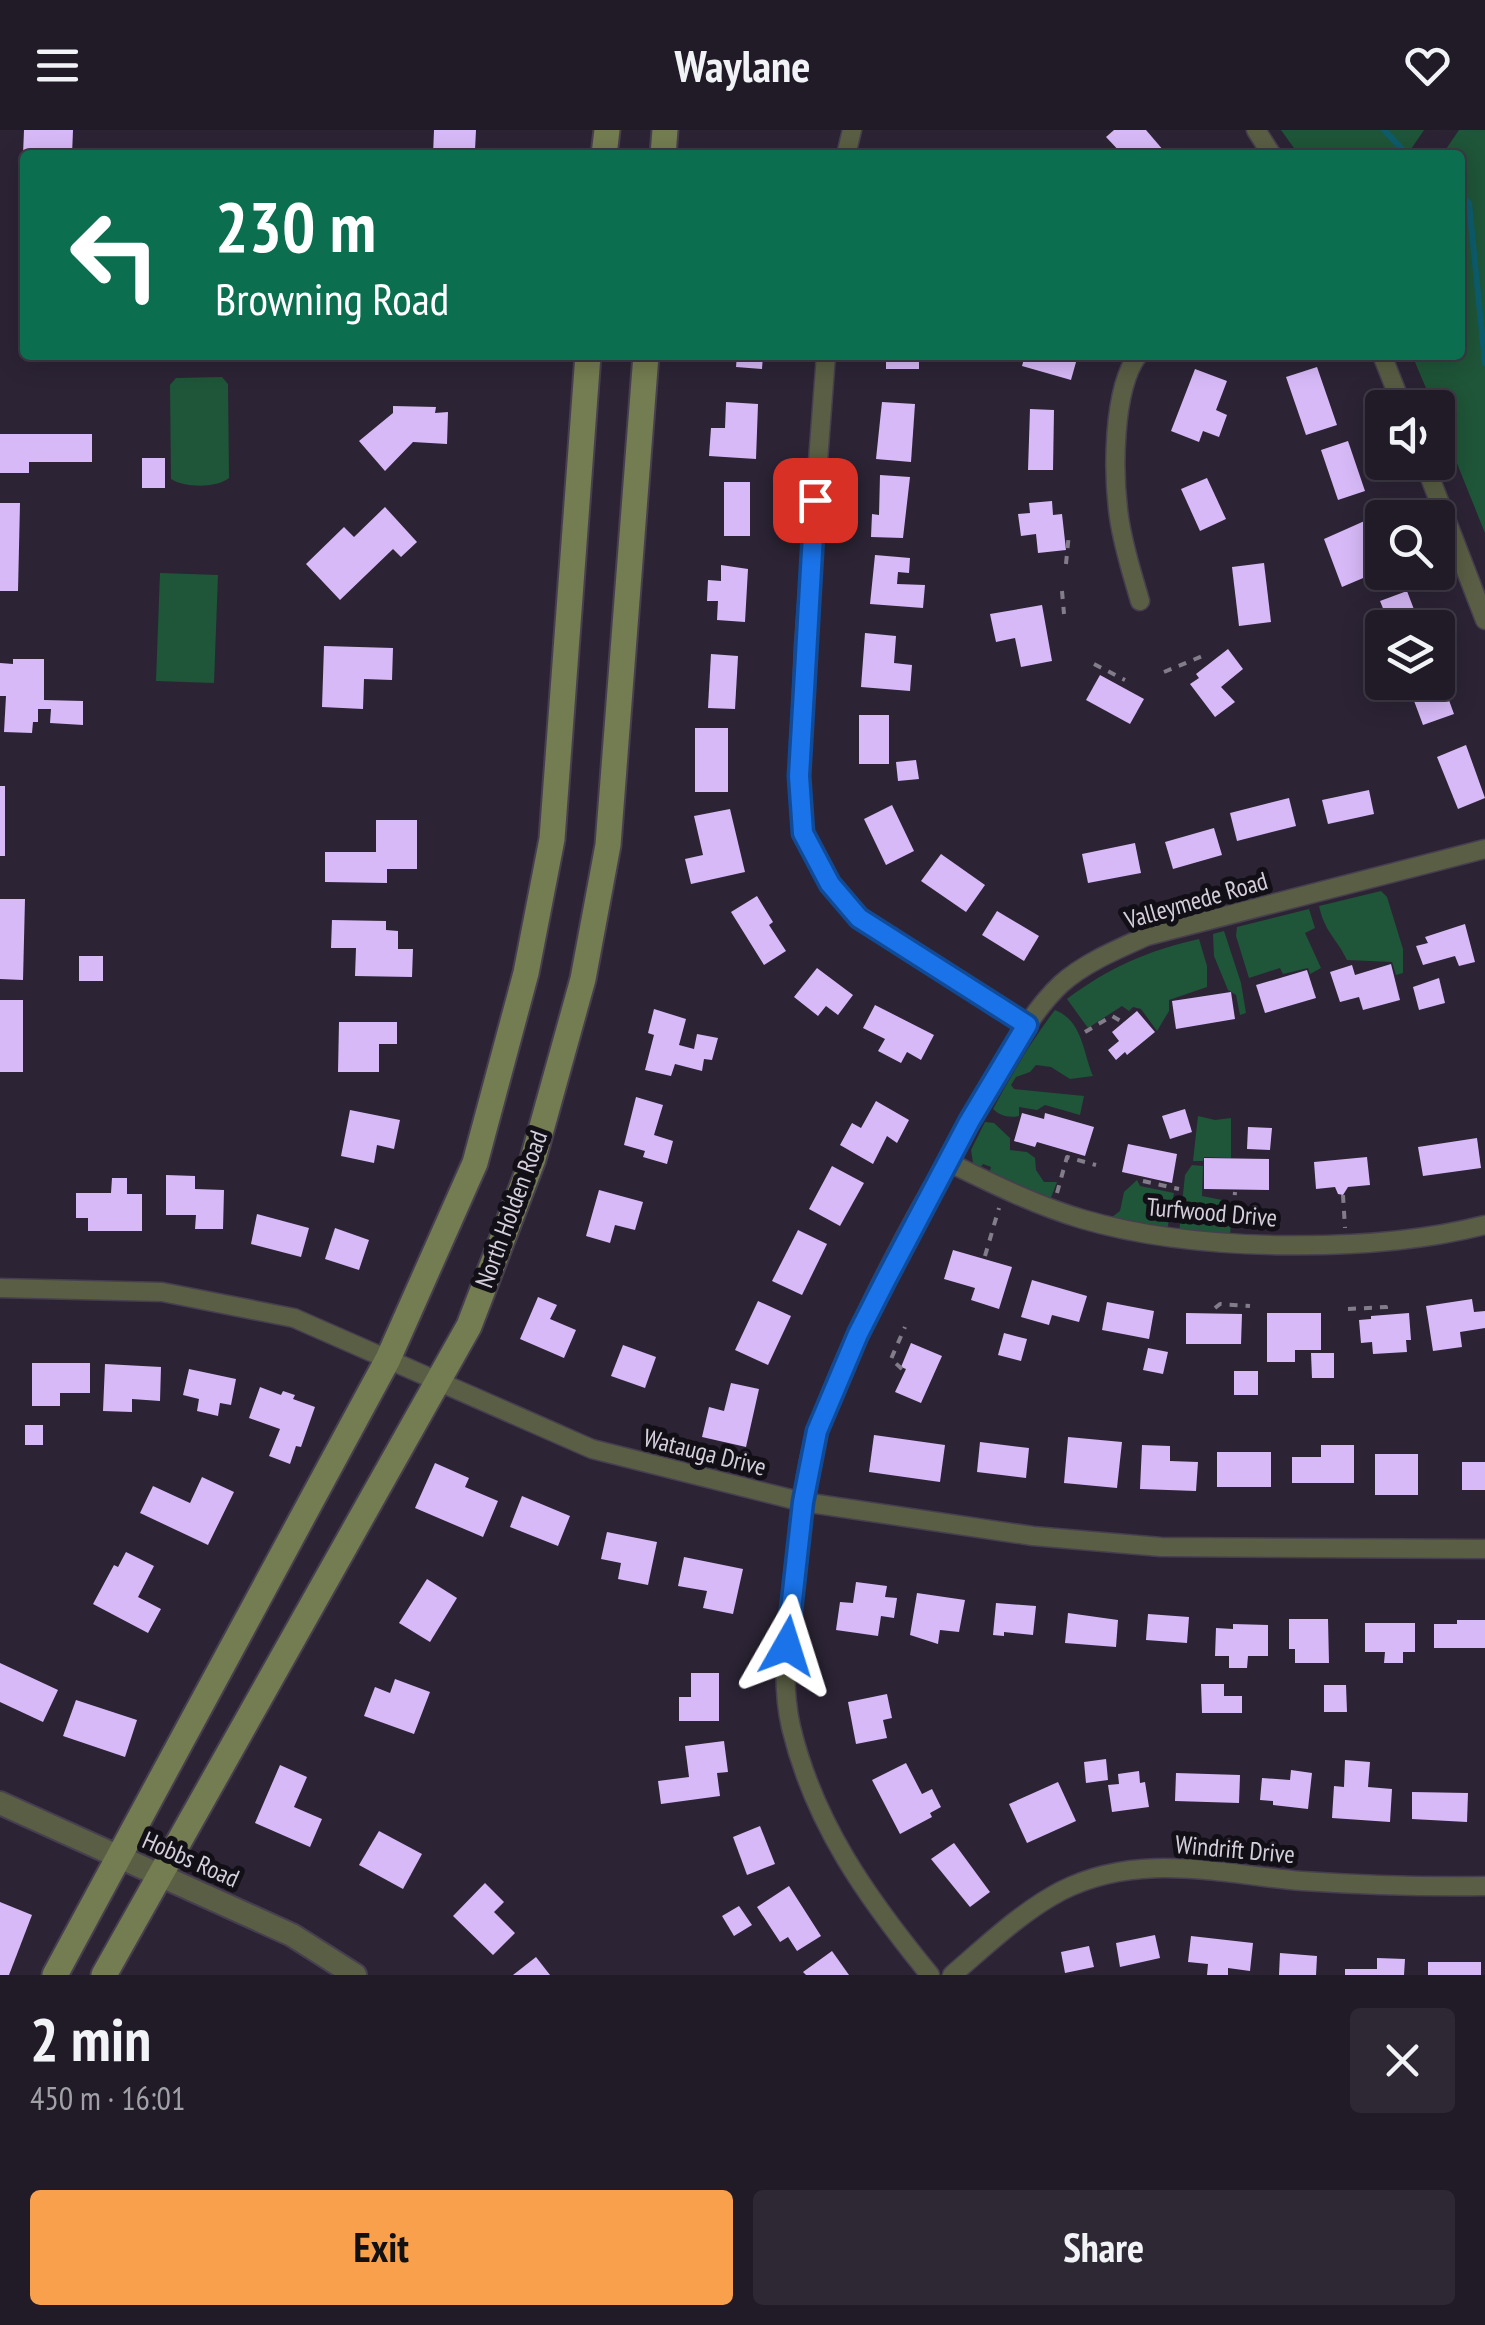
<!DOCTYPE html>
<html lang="en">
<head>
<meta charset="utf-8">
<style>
  :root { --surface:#211b28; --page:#2d2834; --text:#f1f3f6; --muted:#a2a1a8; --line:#3e3945; --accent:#f9a04d }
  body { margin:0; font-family:"PT Sans Narrow",sans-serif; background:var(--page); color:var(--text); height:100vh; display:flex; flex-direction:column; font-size:38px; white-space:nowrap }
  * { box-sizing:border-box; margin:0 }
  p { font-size:32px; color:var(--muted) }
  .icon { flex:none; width:55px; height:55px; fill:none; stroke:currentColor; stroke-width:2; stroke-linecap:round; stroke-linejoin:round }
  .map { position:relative; height:1845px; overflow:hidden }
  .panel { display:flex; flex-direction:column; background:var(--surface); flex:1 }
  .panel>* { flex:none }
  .top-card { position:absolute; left:20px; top:20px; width:1445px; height:210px; border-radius:10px; box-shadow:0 5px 25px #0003,0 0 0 2px var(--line); background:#0b6e4f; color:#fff; overflow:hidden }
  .buttons { position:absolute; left:1365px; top:260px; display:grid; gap:20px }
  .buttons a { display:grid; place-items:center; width:90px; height:90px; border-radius:10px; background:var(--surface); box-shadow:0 5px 25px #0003,0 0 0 2px var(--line); font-size:50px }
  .pin { position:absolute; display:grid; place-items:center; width:85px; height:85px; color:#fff; margin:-42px; border-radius:20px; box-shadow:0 5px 15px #0006 }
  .me { position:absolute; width:110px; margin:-55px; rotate:6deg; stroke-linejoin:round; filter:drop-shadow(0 0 8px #0008) }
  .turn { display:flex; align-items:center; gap:35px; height:210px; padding:0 30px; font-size:45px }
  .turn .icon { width:130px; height:130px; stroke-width:2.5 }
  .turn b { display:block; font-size:70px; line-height:85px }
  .round { display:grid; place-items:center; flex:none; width:105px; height:105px; border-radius:10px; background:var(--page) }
  .headline { display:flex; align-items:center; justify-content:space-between; height:170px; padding:0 30px }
  h1 { font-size:60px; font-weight:700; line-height:75px }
  .cta { display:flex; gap:20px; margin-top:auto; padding:20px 30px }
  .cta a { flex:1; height:115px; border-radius:10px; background:var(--accent); color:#111; font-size:40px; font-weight:700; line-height:115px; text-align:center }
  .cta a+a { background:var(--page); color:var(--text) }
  header { display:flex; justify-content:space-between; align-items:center; height:130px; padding:0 30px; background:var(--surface); font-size:45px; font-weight:700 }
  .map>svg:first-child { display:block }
  .green { fill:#1f5538 }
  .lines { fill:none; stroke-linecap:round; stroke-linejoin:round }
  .stream { stroke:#0d5c6c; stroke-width:6 }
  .building { fill:#d7b9f8 }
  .minor-casing { stroke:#473f4f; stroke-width:21 }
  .tertiary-casing { stroke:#473f4f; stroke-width:26 }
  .secondary-casing { stroke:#473f4f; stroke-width:29 }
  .path { stroke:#837d8b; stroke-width:4; stroke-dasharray:8 8; stroke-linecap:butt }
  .minor { stroke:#595e44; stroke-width:18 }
  .tertiary { stroke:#595e44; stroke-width:22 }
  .secondary { stroke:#747c51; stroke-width:25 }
  .route-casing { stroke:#114b97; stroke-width:25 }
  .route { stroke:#1a73e8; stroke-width:18 }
  .labels { text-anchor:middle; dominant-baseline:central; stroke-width:10; stroke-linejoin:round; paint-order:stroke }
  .street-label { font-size:25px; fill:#d4cfda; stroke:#130f17 }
</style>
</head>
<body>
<header><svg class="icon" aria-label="menu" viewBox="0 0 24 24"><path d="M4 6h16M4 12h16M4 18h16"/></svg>Waylane<svg class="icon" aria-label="heart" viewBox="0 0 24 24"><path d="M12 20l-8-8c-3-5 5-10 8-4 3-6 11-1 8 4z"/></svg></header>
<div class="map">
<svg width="1485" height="1845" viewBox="0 0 1485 1845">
  <rect width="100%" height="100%" fill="#2c2435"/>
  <!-- green -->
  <g class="green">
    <path d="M1281,0H1424L1407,25H1299Z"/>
    <path d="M1459,0H1485V403L1438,286V278L1434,277L1412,225H1460V25H1442Z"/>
    <path d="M222,247L228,254L229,348C217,358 185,358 171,349L170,255L176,248Z"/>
    <path d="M160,443L218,445L214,553L156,551Z"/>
    <path d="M1381,761L1387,767L1403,819V843L1396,845L1392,832L1347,830C1336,807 1325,803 1319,776Z"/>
    <path d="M1309,779L1315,798L1305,803L1321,838L1310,844L1308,838L1283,844L1280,838L1249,848L1236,806L1237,797Z"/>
    <path d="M1224,801L1241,853L1246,883L1240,885L1236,865L1228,860L1214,826L1213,804Z"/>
    <path d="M1199,809L1207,836V857L1169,870V881L1157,901L1141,879L1133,877L1129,881L1122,876L1088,898L1067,869C1108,838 1149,820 1199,809Z"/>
    <path d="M1055,880C1083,891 1083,923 1093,946L1070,949L1051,937L1036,935L1030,942L1016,947L1011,955L1014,959L1084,966L1080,985L1045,975L1037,980L1019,977V986C1009,988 1000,986 993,979C1012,944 1031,911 1055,880Z"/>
    <path d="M1198,986L1215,990L1231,988V1028L1204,1027L1203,1031H1193Z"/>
    <path d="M985,992L994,993L1010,1008V1020L1027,1022L1035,1028L1036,1040L1044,1052H1057L1050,1070L989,1043L991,1037L983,1034L980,1038L973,1033L971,1020Z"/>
    <path d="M1192,1035L1203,1036L1202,1066L1232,1072L1230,1106L1179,1103L1185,1045Z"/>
    <path d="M1137,1050L1140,1056L1174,1063L1167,1101L1108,1090L1120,1081L1124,1062Z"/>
  </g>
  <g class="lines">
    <!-- stream -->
    <g class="stream">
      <path d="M1384,0L1408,25"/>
      <path d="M1460,65L1469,73L1485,233"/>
    </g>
  </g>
  <!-- building -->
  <g class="building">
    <path d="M24,0H73L72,25H23Z"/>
    <path d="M434,0H476L475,20H461V25H433Z"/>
    <path d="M1114,0H1146L1164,21L1159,25H1123L1106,7Z"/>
    <path d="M737,225H763L762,239L736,237Z"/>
    <rect x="886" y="225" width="33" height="14"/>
    <path d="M1025,225H1078L1071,250L1022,236Z"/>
    <path d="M1317,237L1337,295L1306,305L1286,247Z"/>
    <path d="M1195,239L1227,251L1216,280L1227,285L1219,307L1203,301L1199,312L1171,301Z"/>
    <path d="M726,272L758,274L756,329L709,326L711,298H725Z"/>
    <path d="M882,272L915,274L911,332L876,329Z"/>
    <path d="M393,276L436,277L435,283L448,282L447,314L413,312L385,341L359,311L393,283Z"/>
    <path d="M1030,279L1054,280L1053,340H1028Z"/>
    <path d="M0,304H92V332H29V343H0Z"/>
    <path d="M1348,311L1365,361L1338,370L1321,320Z"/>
    <rect x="142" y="328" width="23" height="30"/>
    <path d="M880,345L910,347L903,408L871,407L872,384L879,385Z"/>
    <path d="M1207,348L1226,389L1200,401L1181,359Z"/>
    <rect x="724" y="352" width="26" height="54"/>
    <path d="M1052,371L1053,385L1062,384L1066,420L1038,423L1036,404L1021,406L1018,384L1030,383L1029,373Z"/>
    <path d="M0,373H20L18,461H0Z"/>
    <path d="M385,377L417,412L401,427L393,419L340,470L306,434L344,397L354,407Z"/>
    <path d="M1378,385L1382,396V440L1342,457L1324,409Z"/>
    <path d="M875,425L910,428L909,443L898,442L897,454L925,455L923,478L870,474Z"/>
    <path d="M1264,433L1271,492L1239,496L1232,437Z"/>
    <path d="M721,435L748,439L745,492L717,490L718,471H707L708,450L721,451Z"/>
    <path d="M1407,461L1421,498H1391L1380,471Z"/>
    <path d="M1042,475L1052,531L1021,537L1015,508L996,512L990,484Z"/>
    <path d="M865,503L896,506L894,533L912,535L910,561L861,557Z"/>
    <path d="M324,516L393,518L392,550L364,549L363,579L322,577Z"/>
    <path d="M1228,519L1243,539L1221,557L1235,572L1215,587L1190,554L1199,548L1196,544Z"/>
    <path d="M711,524L738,526L735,579L708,578Z"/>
    <path d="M13,529H44V570L83,571V595L50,593L51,579H38V592H33L32,603L4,602L6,566H0V533L13,534Z"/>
    <path d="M1438,540L1454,584L1423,595L1407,552H1438Z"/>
    <path d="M1100,545L1144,569L1130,594L1086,570Z"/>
    <rect x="859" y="585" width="30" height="49"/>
    <rect x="695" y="598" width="33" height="64"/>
    <path d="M1466,615L1485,668L1458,679L1437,627Z"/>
    <path d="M916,630L919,649L898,651L896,632Z"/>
    <rect x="0" y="656" width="5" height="70"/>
    <path d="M1369,660L1374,684L1328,694L1322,670Z"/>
    <path d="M1289,668L1296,696L1237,711L1230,683Z"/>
    <path d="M892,675L914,721L886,735L864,689Z"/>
    <path d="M730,679L745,742L691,754L685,729L703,725L694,686Z"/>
    <path d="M376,690H417V739H387V753L325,752V722H376Z"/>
    <path d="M1214,698L1222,725L1173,739L1165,712Z"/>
    <path d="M1135,713L1141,743L1088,753L1082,724Z"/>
    <path d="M941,724L985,755L966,782L921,751Z"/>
    <path d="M757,766L773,792L769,795L786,821L764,835L731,782Z"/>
    <path d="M0,769H25L23,850L0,849Z"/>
    <path d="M997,781L1039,806L1024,831L982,805Z"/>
    <path d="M332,790L386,791V800L398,801V819H413L412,847L355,846L356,818H331Z"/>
    <path d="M1465,794L1475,832L1459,836L1455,826L1423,835L1416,816L1428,813L1425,807Z"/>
    <rect x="79" y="826" width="24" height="25"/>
    <path d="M1391,834L1400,870L1363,880L1359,867L1340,872L1330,842L1352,835L1355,845Z"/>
    <path d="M817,838L853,865L838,885L826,876L818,886L794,867Z"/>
    <path d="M1307,840L1316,868L1265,883L1256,855Z"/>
    <path d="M1439,848L1445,873L1419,880L1413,857Z"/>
    <path d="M1231,862L1235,889L1176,899L1172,871Z"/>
    <rect x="0" y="870" width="23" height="72"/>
    <path d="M875,875L934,905L921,930L907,922L901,933L878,921L885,909L863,898Z"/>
    <path d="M654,879L686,889L679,915L694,919L697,904L718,908L712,930L704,929L702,941L675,934L671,946L645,940L654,905L648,903Z"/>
    <path d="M1137,881L1155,902L1127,925L1125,922L1116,930L1108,920L1119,911L1112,902Z"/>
    <path d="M339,892H397V914H379V942H338Z"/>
    <path d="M636,967L663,975L654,1005L673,1011L667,1034L643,1027L645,1021L624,1015Z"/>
    <path d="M876,971L909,990L897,1013L887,1006L873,1034L840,1015L852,993L861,998Z"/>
    <path d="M1185,979L1192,1002L1170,1009L1162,986Z"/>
    <path d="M350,980L400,990L394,1019L377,1015L374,1033L341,1026Z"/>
    <path d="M1022,983L1044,989L1045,983L1094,997L1085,1026L1037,1012L1035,1017L1014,1011Z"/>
    <path d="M1248,997L1272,998L1270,1020L1247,1019Z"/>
    <path d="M1477,1008L1481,1038L1423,1046L1418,1017Z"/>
    <path d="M1128,1014L1177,1024L1172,1053L1122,1042Z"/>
    <path d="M1367,1027L1370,1055L1348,1057L1343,1065L1338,1064L1335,1057L1316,1059L1314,1032Z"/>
    <path d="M1204,1028L1269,1029V1060L1204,1059Z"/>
    <path d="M832,1036L864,1053L840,1096L809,1079Z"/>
    <path d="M166,1045L195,1046V1059L224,1060L223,1099H195L196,1085H166Z"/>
    <path d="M112,1048H127V1064H142V1101H88V1088H76V1063H111Z"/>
    <path d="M599,1060L643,1072L635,1100L615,1095L610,1113L586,1106Z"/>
    <path d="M257,1084L309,1098L301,1127L251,1114Z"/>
    <path d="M335,1098L369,1110L359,1140L325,1129Z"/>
    <path d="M798,1100L827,1114L802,1165L772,1151Z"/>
    <path d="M953,1120L1012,1137L999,1179L971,1170L975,1158L944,1149Z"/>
    <path d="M1032,1150L1087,1166L1079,1192L1052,1185L1049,1195L1021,1187Z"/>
    <path d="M538,1167L557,1175L550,1189L576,1200L564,1228L520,1209Z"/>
    <path d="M1472,1169L1474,1182L1485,1181V1198L1460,1202L1462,1217L1433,1221L1426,1176Z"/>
    <path d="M758,1171L791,1186L768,1235L735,1220Z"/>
    <path d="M1107,1172L1154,1181L1149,1209L1102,1200Z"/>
    <path d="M1186,1183L1242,1184L1241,1214H1186Z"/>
    <path d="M1267,1183H1321V1220H1295V1232H1267Z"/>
    <path d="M1409,1183L1411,1210H1406L1407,1222L1373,1224L1372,1212L1361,1213L1359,1190L1371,1189V1186Z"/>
    <path d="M1004,1203L1027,1209L1021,1231L998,1225Z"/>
    <path d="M911,1213L942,1226L921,1273L895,1262L906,1239L901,1237Z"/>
    <path d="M623,1215L656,1227L645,1258L611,1246Z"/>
    <path d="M1148,1218L1168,1222L1163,1244L1143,1240Z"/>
    <path d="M1311,1223H1334V1248H1312Z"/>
    <path d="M32,1233H90V1263H60V1276H32Z"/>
    <path d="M105,1234L161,1237L160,1271L132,1269V1282L103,1281Z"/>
    <path d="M189,1239L236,1249L231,1275L220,1273L218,1286L197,1281L199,1269L183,1265Z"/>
    <rect x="1234" y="1241" width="24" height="24"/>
    <path d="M731,1253L759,1259L746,1317L702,1307L709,1277L724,1281Z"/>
    <path d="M260,1257L281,1265L283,1261L295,1265L293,1269L315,1277L301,1317L296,1316L290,1334L269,1326L280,1299L249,1288Z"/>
    <rect x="25" y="1295" width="18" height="20"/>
    <path d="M874,1305L945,1315L940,1352L869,1342Z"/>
    <path d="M1068,1307L1122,1312L1117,1358L1064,1353Z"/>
    <path d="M980,1312L1029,1318L1026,1348L977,1342Z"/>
    <path d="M1142,1315L1170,1316V1331L1198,1332L1196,1361L1140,1359Z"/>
    <path d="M1321,1315H1354V1353H1292V1327H1321Z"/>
    <rect x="1217" y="1322" width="54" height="35"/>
    <rect x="1375" y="1324" width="43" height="41"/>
    <rect x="1462" y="1332" width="23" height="28"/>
    <path d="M435,1333L469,1348L465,1357L498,1371L483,1407L415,1378Z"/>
    <path d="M202,1347L234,1362L208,1415L140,1383L153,1356L190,1373Z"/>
    <path d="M522,1366L570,1386L558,1416L510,1397Z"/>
    <path d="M607,1402L657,1412L648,1455L618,1449L621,1433L601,1429Z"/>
    <path d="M126,1422L154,1436L138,1467L161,1479L148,1503L93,1474L114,1435L118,1437Z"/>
    <path d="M684,1427L743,1439L733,1484L703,1478L707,1461L678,1456Z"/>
    <path d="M427,1449L457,1468L430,1512L399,1493Z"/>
    <path d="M856,1452L887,1456L885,1467L897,1468L894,1488L881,1486L878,1506L836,1500L840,1472L853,1473Z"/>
    <path d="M917,1463L965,1470L959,1502L940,1500L938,1514L910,1505Z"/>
    <path d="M996,1473L1036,1476L1033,1505L1004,1502V1506L993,1505Z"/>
    <path d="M1068,1483L1118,1490L1116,1517L1065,1513Z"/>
    <path d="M1148,1484L1189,1487L1187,1513L1146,1510Z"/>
    <path d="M1289,1489H1328L1329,1533H1295V1519H1289Z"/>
    <path d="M1457,1490H1485V1518H1434V1494H1457Z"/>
    <path d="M1365,1493H1415V1522H1403V1533H1384L1385,1522H1365Z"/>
    <path d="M1233,1494L1268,1495V1526H1248L1247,1538H1229V1526H1215L1216,1498L1233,1499Z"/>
    <path d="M0,1533L58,1560L43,1592L0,1572Z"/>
    <path d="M691,1543H719V1591H679V1567H691Z"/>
    <path d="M395,1549L430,1562L414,1604L364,1586L375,1557L390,1563Z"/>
    <path d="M1201,1554H1224V1566H1242V1583H1202Z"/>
    <path d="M1324,1555H1346L1347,1582H1324Z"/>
    <path d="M887,1564L892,1588L883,1590L887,1608L856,1614L848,1572Z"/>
    <path d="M76,1570L137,1590L125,1627L63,1606Z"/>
    <path d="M724,1611L728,1642L717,1643L720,1666L661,1674L658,1651L689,1647L685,1616Z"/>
    <path d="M1106,1629L1108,1650L1086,1653L1084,1632Z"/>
    <path d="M1345,1630L1370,1632L1368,1657L1392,1659L1390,1692L1332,1688L1334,1656L1344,1657Z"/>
    <path d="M906,1633L922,1664L932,1659L941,1677L930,1683L932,1687L900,1704L872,1650Z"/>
    <path d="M280,1635L307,1647L294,1677L322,1689L310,1717L255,1693Z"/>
    <path d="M1291,1640L1312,1643L1308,1679L1273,1675V1671L1260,1670L1262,1648L1290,1650Z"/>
    <path d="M1139,1641L1140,1653L1145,1652L1149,1677L1112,1682L1108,1655L1119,1654L1118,1644Z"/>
    <path d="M1176,1643L1240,1645L1239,1673L1175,1671Z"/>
    <path d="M1058,1652L1076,1691L1027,1713L1009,1674Z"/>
    <path d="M1412,1662L1468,1663L1467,1692L1412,1689Z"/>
    <path d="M760,1696L775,1734L747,1745L733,1707Z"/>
    <path d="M379,1701L422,1724L403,1759L359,1735Z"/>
    <path d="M954,1713L990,1762L970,1777L931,1729Z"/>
    <path d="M485,1753L504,1772L494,1782L515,1803L493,1825L453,1786Z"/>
    <path d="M789,1756L821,1806L797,1821L788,1807L780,1812L757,1777Z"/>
    <path d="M0,1772L32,1785L9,1845H0Z"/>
    <path d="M739,1776L752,1795L734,1806L722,1786Z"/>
    <path d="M1155,1805L1160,1828L1120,1837L1116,1813Z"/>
    <path d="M1191,1806L1253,1813L1250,1841L1228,1838V1845H1207L1208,1834L1188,1832Z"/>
    <path d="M1089,1816L1094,1837L1065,1843L1061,1822Z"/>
    <path d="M832,1821L849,1845H806L803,1842Z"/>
    <path d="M1280,1823L1317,1826L1316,1845H1279Z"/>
    <path d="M536,1827L550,1845H513Z"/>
    <path d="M1377,1828L1405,1829L1404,1845H1345V1839H1377Z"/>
    <rect x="1428" y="1832" width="53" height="13"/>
  </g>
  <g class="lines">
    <!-- minor casing -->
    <g class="minor-casing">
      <g id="minor">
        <path d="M1256,0L1272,25"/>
        <path d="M846,25L852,0"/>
        <path d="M826,225L804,516L799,646L803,703L829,754L859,788L1027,895"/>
        <path d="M1138,225C1112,260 1113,345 1119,387C1123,416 1132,443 1140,471"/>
        <path d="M1382,225L1403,278"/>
        <path d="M1424,332L1485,490"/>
        <path d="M948,1032C991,1053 1035,1075 1082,1089C1194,1122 1372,1124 1485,1095"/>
        <path d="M0,1158L162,1162L294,1188L592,1319L803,1372L1033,1406L1161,1417L1485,1419"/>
        <path d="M930,1845C868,1769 814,1694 791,1597C778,1541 791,1480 797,1424C802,1383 804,1337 818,1297C860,1182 926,1065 989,960C1010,924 1030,883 1061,854C1084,833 1118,819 1147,806L1485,719"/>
        <path d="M952,1845C986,1816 1021,1782 1061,1761C1139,1721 1220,1744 1302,1751C1363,1755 1423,1757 1485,1756"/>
      </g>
    </g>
    <!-- tertiary casing -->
    <g class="tertiary-casing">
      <path id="tertiary" d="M0,1673L292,1805L355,1845"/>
    </g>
    <!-- secondary casing -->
    <g class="secondary-casing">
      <g id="secondary">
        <path d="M604,25L607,0"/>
        <path d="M663,25L665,0"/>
        <path d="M55,1845L388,1229L475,1033L526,843L552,709L588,225"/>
        <path d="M104,1845L469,1196L533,1029L583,849L608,715L646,225"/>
      </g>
    </g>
    <!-- path -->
    <g class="path">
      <path d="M1066,434L1069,403"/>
      <path d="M1062,461L1064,484"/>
      <path d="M1094,534L1125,550"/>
      <path d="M1164,542L1205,525"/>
      <path d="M1085,902L1112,886L1124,893"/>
      <path d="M1143,1051L1179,1059"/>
      <path d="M1057,1063L1067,1027L1096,1035"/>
      <path d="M1343,1065L1345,1098"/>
      <path d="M1232,1097L1235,1062"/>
      <path d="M985,1126L999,1078"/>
      <path d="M1215,1178L1220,1174L1250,1176"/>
      <path d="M1348,1179L1386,1177V1181"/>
      <path d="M902,1239L891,1229L905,1197"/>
    </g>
    <!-- minor -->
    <use href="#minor" class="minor"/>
    <!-- tertiary -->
    <use href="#tertiary" class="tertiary"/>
    <!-- secondary -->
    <use href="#secondary" class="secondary"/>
  </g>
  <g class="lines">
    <!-- route casing -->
    <g class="route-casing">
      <path id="route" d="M787,1516L803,1372L817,1301L858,1204L885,1151L969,992L1027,895L859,788L830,754L803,703L799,646L815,370"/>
    </g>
    <!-- route -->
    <use href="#route" class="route"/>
  </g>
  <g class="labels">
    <!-- street labels -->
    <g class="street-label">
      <text transform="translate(1196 770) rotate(-16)">Valleymede Road</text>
      <text transform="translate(511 1079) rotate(-70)">North Holden Road</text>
      <text transform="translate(1212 1082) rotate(5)">Turfwood Drive</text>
      <text transform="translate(705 1322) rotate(14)">Watauga Drive</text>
      <text transform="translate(1235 1719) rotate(5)">Windrift Drive</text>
      <text transform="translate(191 1729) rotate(24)">Hobbs Road</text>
    </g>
  </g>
</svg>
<div class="buttons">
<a><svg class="icon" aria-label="sound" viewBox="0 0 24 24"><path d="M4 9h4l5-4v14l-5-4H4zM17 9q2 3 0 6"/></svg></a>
<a><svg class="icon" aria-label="search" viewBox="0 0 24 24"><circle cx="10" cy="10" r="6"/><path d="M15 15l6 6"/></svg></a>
<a><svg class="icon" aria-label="layers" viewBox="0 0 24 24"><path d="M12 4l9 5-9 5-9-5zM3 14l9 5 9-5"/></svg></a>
</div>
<div class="pin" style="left:815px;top:370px;background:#d93025"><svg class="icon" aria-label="arrive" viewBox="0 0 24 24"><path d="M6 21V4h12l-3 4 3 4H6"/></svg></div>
<svg class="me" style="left:787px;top:1516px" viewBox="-20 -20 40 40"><path d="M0-17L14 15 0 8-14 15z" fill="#1a73e8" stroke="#fff" stroke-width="4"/></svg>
<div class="top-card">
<div class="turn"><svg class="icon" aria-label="left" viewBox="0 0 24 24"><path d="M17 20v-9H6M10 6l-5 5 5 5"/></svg><div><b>230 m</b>Browning Road</div></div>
</div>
</div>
<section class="panel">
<div class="headline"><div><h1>2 min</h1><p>450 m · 16:01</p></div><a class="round"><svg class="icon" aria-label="close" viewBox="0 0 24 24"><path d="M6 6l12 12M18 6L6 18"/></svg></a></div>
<div class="cta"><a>Exit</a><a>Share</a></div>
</section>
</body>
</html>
